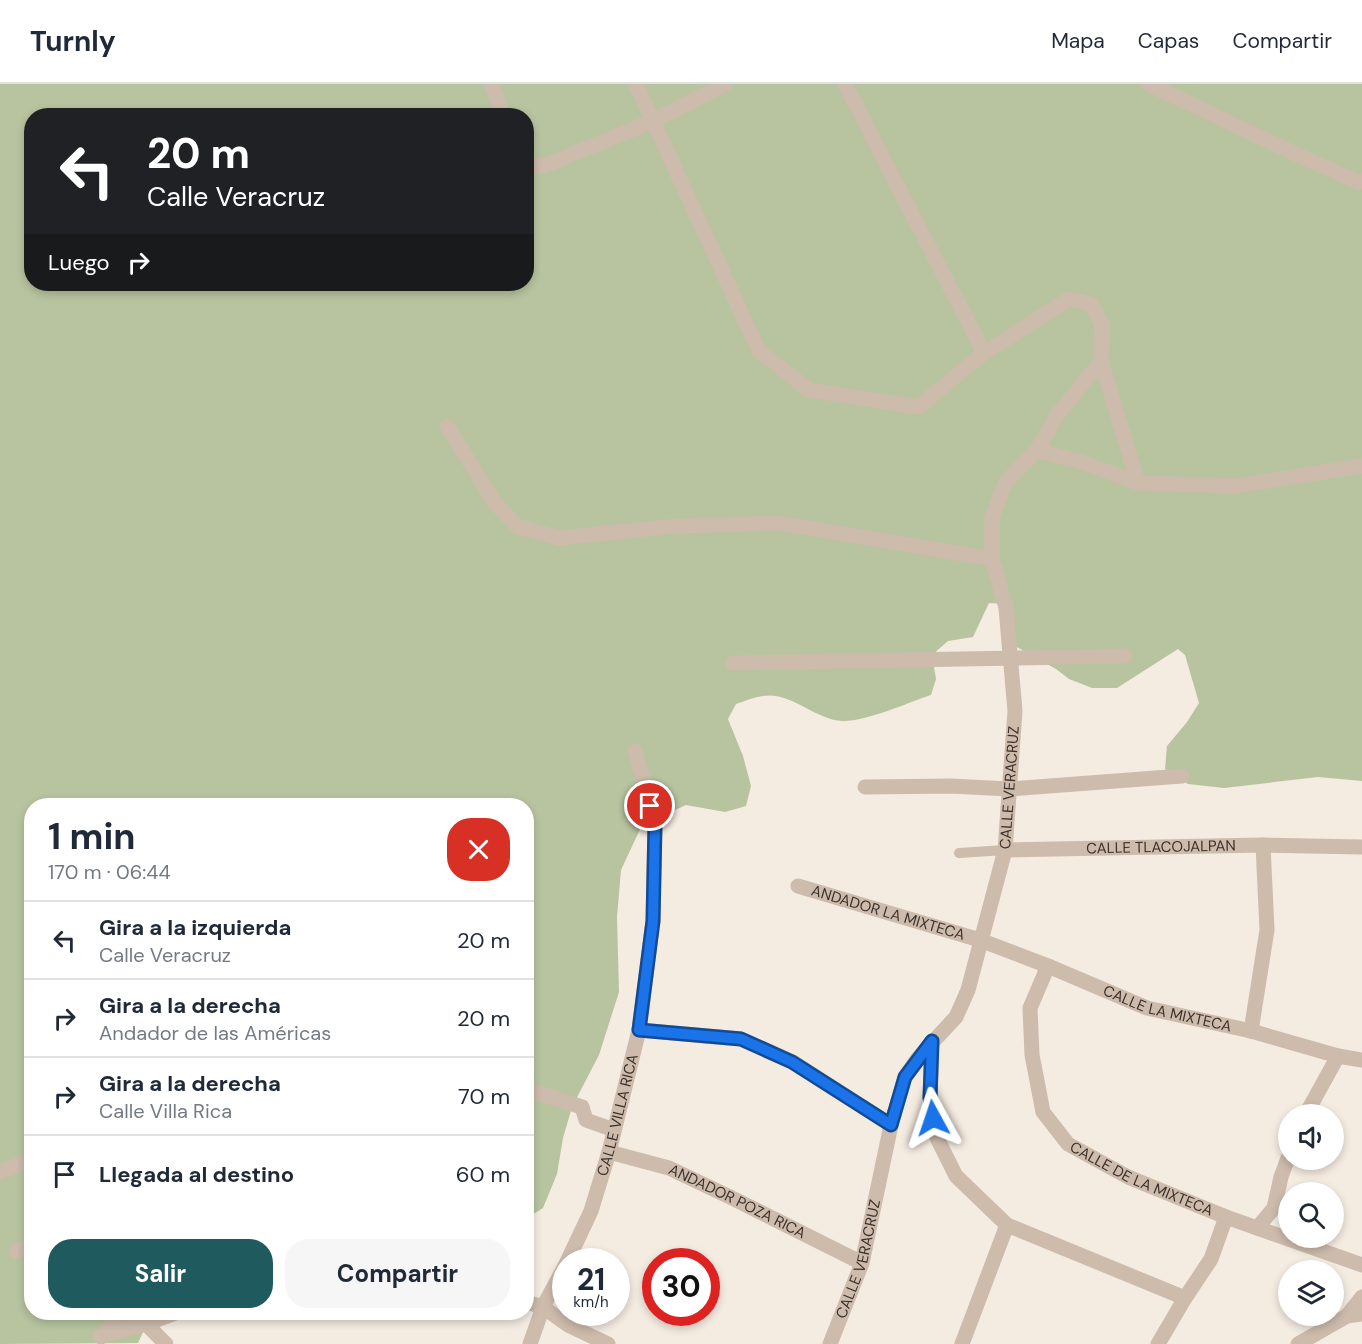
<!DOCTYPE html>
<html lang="es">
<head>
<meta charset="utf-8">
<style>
  :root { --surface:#fff; --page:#f6f6f7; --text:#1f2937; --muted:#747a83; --line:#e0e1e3; --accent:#1f5a5e }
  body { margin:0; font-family:"DM Sans",sans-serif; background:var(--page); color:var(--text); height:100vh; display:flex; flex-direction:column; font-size:22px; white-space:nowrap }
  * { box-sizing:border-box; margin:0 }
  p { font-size:20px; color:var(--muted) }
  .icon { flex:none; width:33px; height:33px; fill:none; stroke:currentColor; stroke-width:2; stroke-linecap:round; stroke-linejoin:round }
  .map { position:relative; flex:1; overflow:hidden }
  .side { position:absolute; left:24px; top:714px; width:510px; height:522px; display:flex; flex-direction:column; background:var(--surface); border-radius:24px; box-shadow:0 3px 9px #0003 }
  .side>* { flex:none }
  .hud { position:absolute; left:24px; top:24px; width:510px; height:183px; border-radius:24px; box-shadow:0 3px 9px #0003; background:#202124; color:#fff; overflow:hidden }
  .controls { position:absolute; left:1278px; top:1020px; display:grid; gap:12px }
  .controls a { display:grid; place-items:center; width:66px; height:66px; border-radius:50%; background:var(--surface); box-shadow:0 3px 9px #0003; font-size:30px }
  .speed { position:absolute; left:552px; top:1164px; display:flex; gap:12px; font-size:30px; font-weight:700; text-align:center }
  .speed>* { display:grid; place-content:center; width:78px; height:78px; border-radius:50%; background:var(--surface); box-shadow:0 3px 9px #0003; line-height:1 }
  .speed small { font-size:15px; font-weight:400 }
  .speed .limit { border:9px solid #d22; background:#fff; color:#111 }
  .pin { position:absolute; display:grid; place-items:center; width:51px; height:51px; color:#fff; margin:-26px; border:3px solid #fff; border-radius:50%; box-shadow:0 2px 6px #0007 }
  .me { position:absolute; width:66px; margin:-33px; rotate:355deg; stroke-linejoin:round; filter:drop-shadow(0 0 4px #0008) }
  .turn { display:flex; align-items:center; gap:21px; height:126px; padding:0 24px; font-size:27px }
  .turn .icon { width:78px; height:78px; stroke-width:2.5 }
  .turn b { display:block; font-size:42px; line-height:51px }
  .then { display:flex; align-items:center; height:57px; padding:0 24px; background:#0003; gap:12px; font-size:22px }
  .round { display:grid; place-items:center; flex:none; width:63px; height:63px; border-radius:24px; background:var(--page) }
  .headline { display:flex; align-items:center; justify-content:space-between; height:102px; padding:0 24px }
  h1 { font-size:36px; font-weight:700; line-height:45px }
  .action { display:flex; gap:12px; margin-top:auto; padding:12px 24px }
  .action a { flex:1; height:69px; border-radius:24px; background:var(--accent); color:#fff; font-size:24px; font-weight:700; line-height:69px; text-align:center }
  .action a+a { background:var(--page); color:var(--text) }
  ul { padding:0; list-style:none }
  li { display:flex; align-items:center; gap:18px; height:78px; padding:0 24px; border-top:2px solid var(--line) }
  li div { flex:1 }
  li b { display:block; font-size:22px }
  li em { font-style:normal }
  header { display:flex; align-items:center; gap:36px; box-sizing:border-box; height:84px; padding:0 30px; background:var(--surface); border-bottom:2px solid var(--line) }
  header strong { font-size:28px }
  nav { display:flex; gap:33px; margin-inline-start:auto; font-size:21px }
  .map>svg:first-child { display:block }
  .park { fill:#b8c4a0; fill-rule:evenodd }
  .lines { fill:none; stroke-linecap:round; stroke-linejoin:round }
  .service { stroke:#cdbbac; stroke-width:10 }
  .pedestrian { stroke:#cdbbac; stroke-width:15 }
  .minor { stroke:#cdbbac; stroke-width:15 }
  .route-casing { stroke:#114b97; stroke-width:15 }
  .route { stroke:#1a73e8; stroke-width:10 }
  .labels { text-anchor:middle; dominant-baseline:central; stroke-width:4.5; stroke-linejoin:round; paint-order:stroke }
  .street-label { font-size:15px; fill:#3b302b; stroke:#fbf5ee }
</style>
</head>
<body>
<header>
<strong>Turnly</strong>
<nav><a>Mapa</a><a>Capas</a><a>Compartir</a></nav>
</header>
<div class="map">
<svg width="1362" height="1260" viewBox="0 0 1362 1260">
  <rect width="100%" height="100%" fill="#f4ebe1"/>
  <!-- park -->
  <path class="park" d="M0,0H1362V697L1318,693L1224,704L1188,700L1165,685L1167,662L1187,638L1199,619L1185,571L1178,565L1117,604H1092L1069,595L1056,585L1015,562L1005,520L989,519L973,553L948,557L932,571L936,595L931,611C907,619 865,638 842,637C814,635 790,607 763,612C754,613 745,617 736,620L728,635L743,672L751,702L746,722L725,728L686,721L642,741L621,786L617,833L619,908L599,971L572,1023L563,1054L557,1090L543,1124L527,1134L526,722H32V1228L149,1229L148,1237L138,1259L0,1260ZM32,32H526V200H32Z"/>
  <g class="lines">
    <!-- service -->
    <path class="service" d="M959,769L1005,766"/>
    <!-- pedestrian -->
    <g class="pedestrian">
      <path d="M526,1005L582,1023L586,1036L614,1046"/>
      <path d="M1306,1030L1338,972"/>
      <path d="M1257,1144L1274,1124L1281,1093L1288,1074"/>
    </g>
    <!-- minor -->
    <g class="minor">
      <path d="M491,0L504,32"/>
      <path d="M636,0L759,267L809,306L918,323L984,269L845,0"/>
      <path d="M1148,0L1298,71L1358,98L1362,97"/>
      <path d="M526,79L533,83L546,81L653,37L725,0"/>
      <path d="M984,269L1069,215L1091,220L1102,241L1101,277"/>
      <path d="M447,342L495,419L517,442L558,454L677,442L779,439L992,475"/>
      <path d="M1037,366L1084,379L1138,399L1236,402L1362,382"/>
      <path d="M732,579L1125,572"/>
      <path d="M865,703L951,702L1009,705L1182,692"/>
      <path id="s1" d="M1005,766L1263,761L1362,763"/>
      <path id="s2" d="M798,802L980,856L1048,882L1147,924L1251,947L1338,972L1362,976"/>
      <path id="s3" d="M1048,882L1030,924L1032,971L1043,1028L1068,1060L1128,1093L1226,1133L1362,1181"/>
      <path d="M639,946L741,955L793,978L891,1041"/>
      <path d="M1251,947L1267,846L1263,761"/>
      <path d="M932,957L930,1013L937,1054L956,1092L1007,1141L1185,1214"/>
      <path id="s4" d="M609,1068L669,1084L730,1113L862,1179"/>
      <path d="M0,1088L32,1076"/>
      <path d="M16,1167L32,1162"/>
      <path id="s5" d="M567,1178L591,1127L609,1068L639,946L653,837L655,740L635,667"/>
      <path d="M526,1218L543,1223L568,1241L608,1260"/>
      <path d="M1347,1232L1362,1213"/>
      <path d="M146,1240L166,1260"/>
      <path d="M101,1252L146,1240L178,1228"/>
      <path d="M101,1253L123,1228"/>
      <path d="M530,1260L543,1223L566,1180"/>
      <path id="s6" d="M830,1260L862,1179L891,1041L905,993L918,974L956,933L968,906L1005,766L1015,627L1006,524L992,475V434L1005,399L1037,366L1058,330L1101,277L1138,399"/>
      <path d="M962,1260L1007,1141"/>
      <path d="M1158,1260L1185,1214L1211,1175L1226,1133"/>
      <path d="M1298,1260L1347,1232L1362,1230"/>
    </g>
  </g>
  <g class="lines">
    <!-- route casing -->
    <g class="route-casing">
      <path id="route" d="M650,722L655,740L653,837L639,946L741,955L792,978L891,1041L905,993L932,957L930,1014L933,1034"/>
    </g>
    <!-- route -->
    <use href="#route" class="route"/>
  </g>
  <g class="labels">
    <!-- street labels -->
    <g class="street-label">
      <text stroke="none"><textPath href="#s6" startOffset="594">CALLE VERACRUZ</textPath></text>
      <text stroke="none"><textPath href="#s1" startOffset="156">CALLE TLACOJALPAN</textPath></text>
      <text stroke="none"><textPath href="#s2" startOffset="94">ANDADOR LA MIXTECA</textPath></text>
      <text stroke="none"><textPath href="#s2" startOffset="390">CALLE LA MIXTECA</textPath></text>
      <text stroke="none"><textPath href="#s5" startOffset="156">CALLE VILLA RICA</textPath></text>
      <text stroke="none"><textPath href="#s3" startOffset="273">CALLE DE LA MIXTECA</textPath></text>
      <text stroke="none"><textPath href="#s4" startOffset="138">ANDADOR POZA RICA</textPath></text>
      <text stroke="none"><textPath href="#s6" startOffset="90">CALLE VERACRUZ</textPath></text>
    </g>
  </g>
</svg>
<div class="controls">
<a><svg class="icon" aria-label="sound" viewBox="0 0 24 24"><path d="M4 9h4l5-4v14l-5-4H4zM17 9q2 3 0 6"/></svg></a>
<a><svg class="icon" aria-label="search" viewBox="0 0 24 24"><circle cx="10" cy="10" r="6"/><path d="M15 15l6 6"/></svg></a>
<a><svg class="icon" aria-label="layers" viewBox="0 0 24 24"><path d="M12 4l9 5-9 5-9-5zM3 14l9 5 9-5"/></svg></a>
</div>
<div class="speed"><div>21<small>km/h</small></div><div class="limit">30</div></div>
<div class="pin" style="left:650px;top:722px;background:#d93025"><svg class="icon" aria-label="arrive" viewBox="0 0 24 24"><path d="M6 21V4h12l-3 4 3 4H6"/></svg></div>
<svg class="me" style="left:933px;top:1034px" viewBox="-20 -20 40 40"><path d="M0-17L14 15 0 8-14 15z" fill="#1a73e8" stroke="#fff" stroke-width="4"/></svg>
<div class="hud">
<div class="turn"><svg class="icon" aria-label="left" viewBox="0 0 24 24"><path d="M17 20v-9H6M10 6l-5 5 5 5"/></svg><div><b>20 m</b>Calle Veracruz</div></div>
<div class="then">Luego<svg class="icon" aria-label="right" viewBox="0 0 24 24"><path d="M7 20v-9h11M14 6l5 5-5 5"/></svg></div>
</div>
<section class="side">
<div class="headline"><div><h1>1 min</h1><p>170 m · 06:44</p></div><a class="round" style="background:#d93025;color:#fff"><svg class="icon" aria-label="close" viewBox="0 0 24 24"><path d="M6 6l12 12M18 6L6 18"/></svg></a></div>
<ul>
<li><svg class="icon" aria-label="left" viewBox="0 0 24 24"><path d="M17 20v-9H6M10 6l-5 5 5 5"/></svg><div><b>Gira a la izquierda</b><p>Calle Veracruz</p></div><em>20 m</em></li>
<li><svg class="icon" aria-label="right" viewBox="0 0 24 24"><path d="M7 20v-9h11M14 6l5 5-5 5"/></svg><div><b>Gira a la derecha</b><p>Andador de las Américas</p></div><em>20 m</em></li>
<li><svg class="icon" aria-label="right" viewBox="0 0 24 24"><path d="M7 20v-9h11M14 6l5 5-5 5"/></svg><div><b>Gira a la derecha</b><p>Calle Villa Rica</p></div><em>70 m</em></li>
<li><svg class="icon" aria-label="arrive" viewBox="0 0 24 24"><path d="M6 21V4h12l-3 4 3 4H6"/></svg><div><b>Llegada al destino</b></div><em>60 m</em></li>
</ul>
<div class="action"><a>Salir</a><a>Compartir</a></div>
</section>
</div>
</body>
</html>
